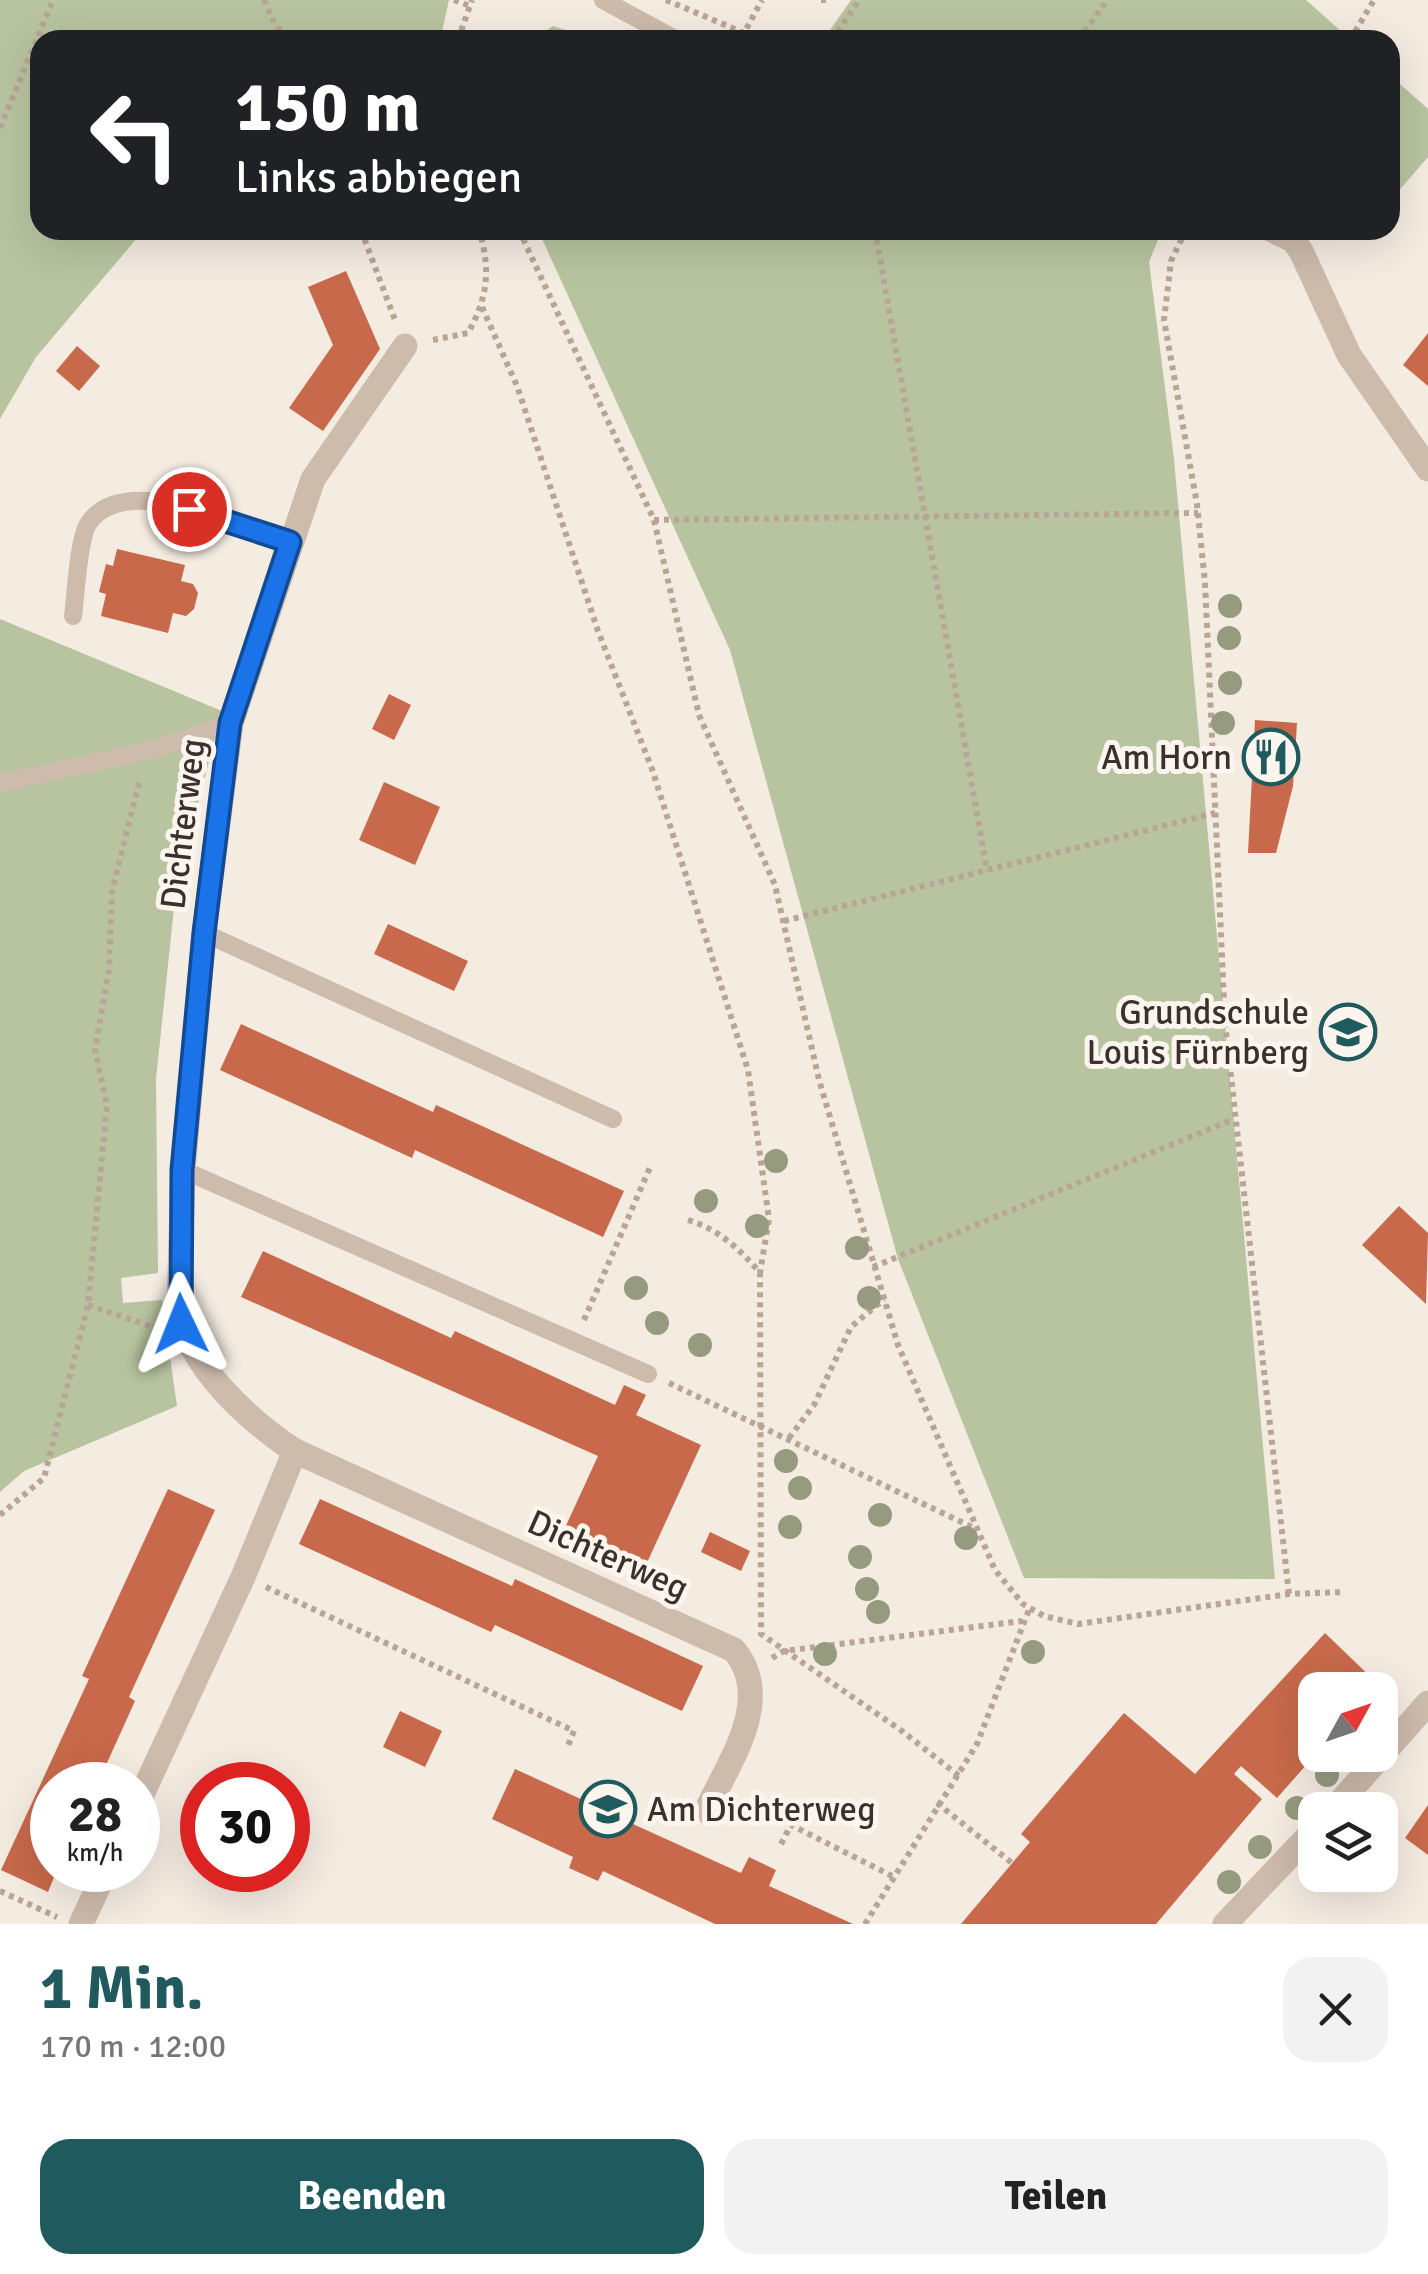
<!DOCTYPE html>
<html lang="de">
<head>
<meta charset="utf-8">
<style>
  :root { --surface:#fff; --page:#f2f2f2; --text:#222; --muted:#767676; --accent:#1f5a5e }
  body { margin:0; font-family:Signika,sans-serif; background:var(--page); color:var(--text); height:100vh; display:flex; flex-direction:column; font-size:38px; white-space:nowrap }
  * { box-sizing:border-box; margin:0 }
  p { font-size:32px; color:var(--muted) }
  .icon { flex:none; width:55px; height:55px; fill:none; stroke:currentColor; stroke-width:2; stroke-linecap:round; stroke-linejoin:round }
  .map { position:relative; height:1924px; overflow:hidden }
  .details { display:flex; flex-direction:column; background:var(--surface); flex:1 }
  .details>* { flex:none }
  .hud { position:absolute; left:30px; top:30px; width:1370px; height:210px; border-radius:30px; box-shadow:0 10px 40px #0002; background:#202124; color:#fff; overflow:hidden }
  .needle { width:65px; rotate:50deg }
  .controls { position:absolute; left:1298px; top:1672px; display:grid; gap:20px }
  .controls a { display:grid; place-items:center; width:100px; height:100px; border-radius:20px; background:var(--surface); box-shadow:0 10px 40px #0002; font-size:50px }
  .speed { position:absolute; left:30px; top:1762px; display:flex; gap:20px; font-size:50px; font-weight:700; text-align:center }
  .speed>* { display:grid; place-content:center; width:130px; height:130px; border-radius:50%; background:var(--surface); box-shadow:0 10px 40px #0002; line-height:1 }
  .speed small { font-size:25px; font-weight:400 }
  .speed .limit { border:15px solid #d22; background:#fff; color:#111 }
  .pin { position:absolute; display:grid; place-items:center; width:85px; height:85px; color:#fff; margin:-42px; border:5px solid #fff; border-radius:50%; box-shadow:0 2px 10px #0007 }
  .me { position:absolute; width:110px; margin:-55px; rotate:358deg; stroke-linejoin:round; filter:drop-shadow(0 0 8px #0008) }
  .turn { display:flex; align-items:center; gap:35px; height:210px; padding:0 40px; font-size:45px }
  .turn .icon { width:130px; height:130px; stroke-width:2.5 }
  .turn b { display:block; font-size:70px; line-height:85px }
  .round { display:grid; place-items:center; flex:none; width:105px; height:105px; border-radius:30px; background:var(--page) }
  .overview { display:flex; align-items:center; justify-content:space-between; height:170px; padding:0 40px }
  h1 { font-size:60px; font-weight:700; line-height:75px; color:var(--accent) }
  .action { display:flex; gap:20px; margin-top:auto; padding:20px 40px }
  .action a { flex:1; height:115px; border-radius:30px; background:var(--accent); color:#fff; font-size:40px; font-weight:700; line-height:115px; text-align:center }
  .action a+a { background:var(--page); color:var(--text) }
  .map>svg:first-child { display:block }
  .green { fill:#b8c4a0 }
  .building { fill:#c8694b }
  .lines { fill:none; stroke-linecap:round; stroke-linejoin:round }
  .path { stroke:#b9a596; stroke-width:6; stroke-dasharray:5 5; stroke-linecap:butt }
  .service { stroke:#cdbbac; stroke-width:18 }
  .minor { stroke:#cdbbac; stroke-width:25 }
  .tree { fill:#969b7f }
  .route-casing { stroke:#114b97; stroke-width:25 }
  .route { stroke:#1a73e8; stroke-width:18 }
  .labels { text-anchor:middle; dominant-baseline:central; stroke-width:10; stroke-linejoin:round; paint-order:stroke }
  .poi-label { font-size:35px; fill:#3b302b; stroke:#fbf5ee; text-anchor:end }
  .street-label { font-size:35px; fill:#3b302b; stroke:#fbf5ee }
</style>
</head>
<body>
<div class="map">
<svg width="1428" height="1924" viewBox="0 0 1428 1924">
  <rect width="100%" height="100%" fill="#f4ebe1"/>
  <!-- green -->
  <g class="green">
    <path d="M0,0H449L440,40H40V230H144L36,357L0,419Z"/>
    <path d="M851,0H1306L1351,40H823Z"/>
    <path d="M553,26L597,40H532Z"/>
    <path d="M1390,75L1428,109V157L1390,201Z"/>
    <path d="M538,230H1162L1149,262L1174,459L1275,1579L1024,1578L898,1259L730,650Z"/>
    <path d="M0,619L222,711L176,889L156,1079L158,1273L121,1278L123,1303L162,1300L177,1406L24,1471L0,1492Z"/>
  </g>
  <!-- building -->
  <g class="building">
    <path d="M346,271L380,349L323,431L289,408L333,345L308,287Z"/>
    <path d="M1428,333V386L1403,365Z"/>
    <path d="M77,346L100,366L79,391L56,371Z"/>
    <path d="M117,549L185,565L181,581L193,584L198,593L194,609L186,616L173,613L168,633L101,616L106,594L99,592L106,564L113,566Z"/>
    <path d="M389,694L411,705L394,740L372,729Z"/>
    <path d="M1255,720L1297,723L1293,786L1276,853H1248Z"/>
    <path d="M384,782L440,807L415,865L359,840Z"/>
    <path d="M388,924L468,961L454,991L374,954Z"/>
    <path d="M241,1024L433,1112L436,1105L624,1191L603,1237L415,1150L412,1158L220,1070Z"/>
    <path d="M1399,1206L1428,1233L1426,1304L1362,1245Z"/>
    <path d="M263,1251L451,1338L455,1331L615,1405L624,1385L646,1395L636,1415L701,1445L645,1567L564,1530L598,1456L241,1297Z"/>
    <path d="M168,1489L215,1510L129,1697L135,1701L97,1785H52V1870H57L48,1892L1,1870L89,1679L82,1676Z"/>
    <path d="M320,1499L512,1586L515,1579L703,1666L682,1711L495,1625L491,1632L299,1544Z"/>
    <path d="M710,1532L750,1551L741,1571L701,1552Z"/>
    <path d="M1325,1633L1379,1685L1374,1690H1315V1755L1277,1798L1241,1766L1234,1774L1262,1799L1156,1924H961L1030,1842L1021,1834L1124,1713L1195,1774Z"/>
    <path d="M400,1711L442,1731L425,1767L383,1747Z"/>
    <path d="M515,1769L596,1806L603,1791L631,1805L624,1820L741,1873L749,1857L776,1870L769,1886L853,1924H715L603,1871L598,1881L569,1868L573,1857L492,1819Z"/>
    <path d="M1428,1805V1855L1405,1838Z"/>
  </g>
  <g class="lines">
    <!-- path -->
    <g class="path">
      <path d="M264,0L282,40"/>
      <path d="M454,0L470,6"/>
      <path d="M666,0L744,33L762,0"/>
      <path d="M821,0H827"/>
      <path d="M277,28L303,40"/>
      <path d="M458,40L472,0"/>
      <path d="M832,40L859,0"/>
      <path d="M1079,40L1107,0"/>
      <path d="M1350,40L1374,0"/>
      <path d="M0,128L53,0"/>
      <path d="M361,230L395,320"/>
      <path d="M519,230L654,520L699,715L775,885L819,1080L898,1345L995,1570L1023,1604L1044,1616L1078,1624L1289,1594L1344,1592"/>
      <path d="M875,230L987,871"/>
      <path d="M1186,230L1171,261L1164,320L1197,504L1205,583L1225,1023L1289,1594"/>
      <path d="M482,307L517,386L598,631L652,769L748,1070L769,1219L760,1273"/>
      <path d="M433,340L468,333C488,297 491,269 479,230"/>
      <path d="M654,520L1198,513"/>
      <path d="M784,921L1215,813"/>
      <path d="M688,1220C718,1229 740,1249 760,1273L761,1634L902,1731L959,1776"/>
      <path d="M873,1267L1234,1119"/>
      <path d="M88,1305L156,1328"/>
      <path d="M584,1320L651,1165"/>
      <path d="M669,1383L974,1528"/>
      <path d="M789,1438L814,1405L851,1327L884,1299"/>
      <path d="M0,1515L44,1478L88,1305L107,1105L95,1050L109,969L112,891L140,779"/>
      <path d="M266,1587L574,1731L567,1748"/>
      <path d="M772,1658L784,1651L1022,1621"/>
      <path d="M937,1803L1012,1863"/>
      <path d="M781,1844L791,1825L892,1876"/>
      <path d="M0,1891L57,1917"/>
      <path d="M865,1924L977,1744L1030,1607"/>
    </g>
    <!-- service -->
    <g class="service">
      <path d="M603,0L677,40"/>
      <path d="M73,616C76,594 78,541 88,524C122,470 244,525 290,542"/>
      <path d="M0,783L152,750L231,723"/>
      <path d="M204,933L613,1119"/>
      <path d="M183,1170L648,1374"/>
    </g>
    <!-- minor -->
    <g class="minor">
      <path d="M1272,230L1293,240L1301,251L1349,355L1428,469"/>
      <path d="M295,1451L734,1650C775,1699 729,1762 706,1811"/>
      <path d="M138,1803L243,1577L295,1451C248,1420 188,1366 179,1308L183,1170L204,933L231,723L313,479L405,346"/>
      <path d="M1333,1810L1428,1703"/>
      <path d="M81,1924L106,1870"/>
      <path d="M1225,1924L1315,1829"/>
    </g>
  </g>
  <!-- trees -->
  <g class="tree">
    <circle cx="1230" cy="606" r="12"/>
    <circle cx="1229" cy="638" r="12"/>
    <circle cx="1230" cy="683" r="12"/>
    <circle cx="1223" cy="723" r="12"/>
    <circle cx="776" cy="1161" r="12"/>
    <circle cx="706" cy="1201" r="12"/>
    <circle cx="757" cy="1226" r="12"/>
    <circle cx="857" cy="1248" r="12"/>
    <circle cx="636" cy="1288" r="12"/>
    <circle cx="869" cy="1298" r="12"/>
    <circle cx="657" cy="1323" r="12"/>
    <circle cx="700" cy="1345" r="12"/>
    <circle cx="786" cy="1461" r="12"/>
    <circle cx="800" cy="1488" r="12"/>
    <circle cx="880" cy="1515" r="12"/>
    <circle cx="790" cy="1527" r="12"/>
    <circle cx="966" cy="1538" r="12"/>
    <circle cx="860" cy="1557" r="12"/>
    <circle cx="867" cy="1589" r="12"/>
    <circle cx="878" cy="1612" r="12"/>
    <circle cx="1033" cy="1652" r="12"/>
    <circle cx="825" cy="1654" r="12"/>
    <circle cx="1327" cy="1775" r="12"/>
    <circle cx="1297" cy="1808" r="12"/>
    <circle cx="1260" cy="1847" r="12"/>
    <circle cx="1229" cy="1882" r="12"/>
  </g>
  <g class="lines">
    <!-- route casing -->
    <g class="route-casing">
      <path id="route" d="M181,1324L182,1170L204,933L230,723L290,542L189,509"/>
    </g>
    <!-- route -->
    <use href="#route" class="route"/>
  </g>
  <!-- icons -->
  <defs>
    <g id="restaurant-ring" transform="scale(2.875)"><circle r="9.5" fill="#fbf5ee" stroke="#1f5a5e" stroke-width="1.5"/><path d="M-5-6h1v4h1v-4h1v4h1v-4h1v5L-1.5 .5V6h-2V.5L-5-1ZM5-6V6H3V1.5H1.5Q1.5-4 5-6Z" fill="#1f5a5e"/></g>
    <g id="school-ring" transform="scale(2.875)"><circle r="9.5" fill="#fbf5ee" stroke="#1f5a5e" stroke-width="1.5"/><path d="M0-5L7-2L0 1L-7-2ZM-4 1L0 2.5L4 1V4Q0 6-4 4Z" fill="#1f5a5e"/></g>
  </defs>
  <g fill-rule="evenodd">
    <use href="#restaurant-ring" x="1271" y="757"/>
    <use href="#school-ring" x="1348" y="1032"/>
    <use href="#school-ring" x="608" y="1809"/>
  </g>
  <g class="labels">
    <!-- poi labels -->
    <g class="poi-label">
      <text x="1232" y="757">Am Horn</text>
      <text x="1309" y="1012">Grundschule<tspan x="1309" dy="40">Louis Fürnberg</tspan></text>
      <text x="647" y="1809" text-anchor="start">Am Dichterweg</text>
    </g>
    <!-- street labels -->
    <g class="street-label">
      <text transform="translate(183 824) rotate(-83)">Dichterweg</text>
      <text transform="translate(608 1555) rotate(24)">Dichterweg</text>
    </g>
  </g>
</svg>
<div class="controls">
<a><svg class="needle" viewBox="-14 -14 28 28"><path d="M0-13l5 13h-10z" fill="#e53935"/><path d="M0 13l5-13h-10z" fill="#767676"/></svg></a>
<a><svg class="icon" aria-label="layers" viewBox="0 0 24 24"><path d="M12 4l9 5-9 5-9-5zM3 14l9 5 9-5"/></svg></a>
</div>
<div class="speed"><div>28<small>km/h</small></div><div class="limit">30</div></div>
<div class="pin" style="left:189px;top:509px;background:#d93025"><svg class="icon" aria-label="arrive" viewBox="0 0 24 24"><path d="M6 21V4h12l-3 4 3 4H6"/></svg></div>
<svg class="me" style="left:181px;top:1324px" viewBox="-20 -20 40 40"><path d="M0-17L14 15 0 8-14 15z" fill="#1a73e8" stroke="#fff" stroke-width="4"/></svg>
<div class="hud">
<div class="turn"><svg class="icon" aria-label="left" viewBox="0 0 24 24"><path d="M17 20v-9H6M10 6l-5 5 5 5"/></svg><div><b>150 m</b>Links abbiegen</div></div>
</div>
</div>
<section class="details">
<div class="overview"><div><h1>1 Min.</h1><p>170 m · 12:00</p></div><a class="round"><svg class="icon" aria-label="close" viewBox="0 0 24 24"><path d="M6 6l12 12M18 6L6 18"/></svg></a></div>
<div class="action"><a>Beenden</a><a>Teilen</a></div>
</section>
</body>
</html>
